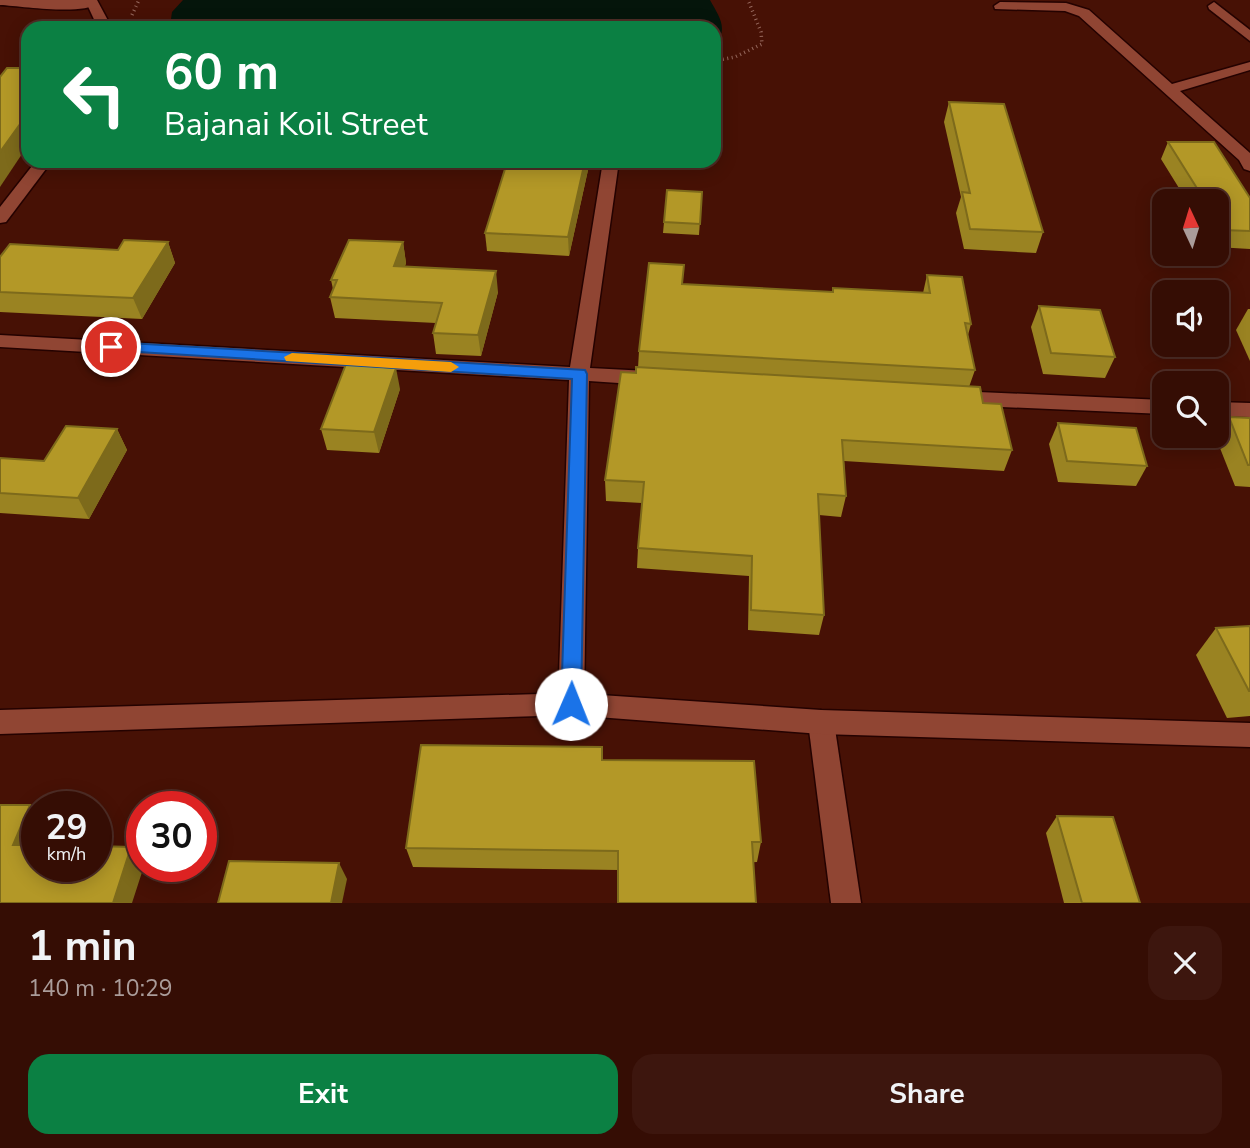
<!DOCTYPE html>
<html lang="en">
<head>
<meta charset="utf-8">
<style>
  :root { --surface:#350d04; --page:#3d160e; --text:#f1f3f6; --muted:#aa9c9a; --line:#4f2d26; --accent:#0b8043 }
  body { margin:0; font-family:"Nunito Sans",sans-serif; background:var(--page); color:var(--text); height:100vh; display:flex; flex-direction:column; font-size:26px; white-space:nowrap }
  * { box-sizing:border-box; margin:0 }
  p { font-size:23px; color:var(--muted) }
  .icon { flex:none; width:38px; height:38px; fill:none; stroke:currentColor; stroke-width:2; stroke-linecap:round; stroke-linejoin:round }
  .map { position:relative; height:903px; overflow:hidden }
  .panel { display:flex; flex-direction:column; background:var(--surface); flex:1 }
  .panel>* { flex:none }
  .top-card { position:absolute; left:21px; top:21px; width:700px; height:147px; border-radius:21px; box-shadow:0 4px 18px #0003,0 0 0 2px var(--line); background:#0b8043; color:#fff; overflow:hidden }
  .needle { width:46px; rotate:356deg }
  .tools { position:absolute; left:1152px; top:189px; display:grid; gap:14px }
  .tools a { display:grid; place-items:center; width:77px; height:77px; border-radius:14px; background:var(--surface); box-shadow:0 4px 18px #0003,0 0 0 2px var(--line); font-size:35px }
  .speed { position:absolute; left:21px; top:791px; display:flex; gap:14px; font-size:35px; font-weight:700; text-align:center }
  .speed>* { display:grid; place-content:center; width:91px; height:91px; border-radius:50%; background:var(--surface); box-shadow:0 4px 18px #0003,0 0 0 2px var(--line); line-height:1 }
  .speed small { font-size:18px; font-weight:400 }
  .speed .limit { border:10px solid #d22; background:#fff; color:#111 }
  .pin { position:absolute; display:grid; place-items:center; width:60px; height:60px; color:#fff; margin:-30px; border:4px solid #fff; border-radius:50%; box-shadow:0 2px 7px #0007 }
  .me { position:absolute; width:77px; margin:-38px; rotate:1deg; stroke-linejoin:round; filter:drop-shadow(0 0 5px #0008) }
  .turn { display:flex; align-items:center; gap:24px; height:147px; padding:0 28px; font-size:32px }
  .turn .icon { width:91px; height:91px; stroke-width:2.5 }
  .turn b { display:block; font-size:49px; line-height:60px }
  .round { display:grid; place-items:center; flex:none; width:74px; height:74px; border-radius:21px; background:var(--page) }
  .head { display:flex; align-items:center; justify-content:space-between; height:119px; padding:0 28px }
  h1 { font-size:42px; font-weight:700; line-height:52px }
  .cta { display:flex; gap:14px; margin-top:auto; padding:14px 28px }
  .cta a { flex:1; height:80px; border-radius:21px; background:var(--accent); color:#fff; font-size:28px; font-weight:700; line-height:80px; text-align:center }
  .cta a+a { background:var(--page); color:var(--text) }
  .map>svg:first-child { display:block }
  .water { fill:#05150b }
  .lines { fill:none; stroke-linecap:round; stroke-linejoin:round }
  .minor-casing { stroke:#240200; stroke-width:3 }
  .tertiary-casing { stroke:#240200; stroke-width:3 }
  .path { stroke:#96685d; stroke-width:3.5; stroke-dasharray:1 3.5; stroke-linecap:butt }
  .minor { fill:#904533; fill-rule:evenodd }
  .tertiary { fill:#904533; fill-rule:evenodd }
  .wall { fill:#9a8322 }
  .shaded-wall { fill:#7d6a1b }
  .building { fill:#b39827; stroke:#7d6a1b; stroke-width:2 }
  .route { fill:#1a73e8; stroke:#114b97; stroke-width:2 }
  .slow { fill:#f59e0b }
</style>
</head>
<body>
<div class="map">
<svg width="1250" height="903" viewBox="0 0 1250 903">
  <rect width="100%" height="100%" fill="#471105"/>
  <!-- water -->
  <path class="water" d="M183,0H710C717,13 726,24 720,38L714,40V28H263L176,23L171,19L172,12Z"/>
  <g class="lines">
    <!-- minor casing -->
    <g class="minor-casing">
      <g id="minor">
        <path d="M0,0H95L98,3C83,16 22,6 0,5Z"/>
        <path d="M1000,2L1066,3L1089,10L1172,84L1250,62V70L1180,91L1250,153V171L1244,169L1239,160L1079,16L1065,11L995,9L994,6Z"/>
        <path d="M1214,2L1250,30V41L1209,9L1208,6Z"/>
        <path d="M603,161H619L590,368L648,371L655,373L658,378L655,383L648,385L589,381L584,704L580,712L571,715L562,712L558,704L569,380L0,347V335L570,367Z"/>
        <path d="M956,391L1164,400V414L956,405L949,403L946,398L949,393Z"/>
        <path d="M1216,402L1250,403V417L1216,416Z"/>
        <path d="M821,710L830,714L834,722L861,903H831L808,722L812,714Z"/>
      </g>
    </g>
    <!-- tertiary casing -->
    <g class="tertiary-casing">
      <g id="tertiary">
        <path d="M85,0H97L112,28H98Z"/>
        <path d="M36,161H52L6,222L0,223V207Z"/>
        <path d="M571,693L821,710L1250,723V747L821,734L571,715L0,734V710Z"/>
      </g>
    </g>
    <!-- path -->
    <g class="path">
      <path d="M132,15L139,0"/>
      <path d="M714,61L735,57L762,44L761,32L748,0"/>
    </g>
    <!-- minor -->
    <use href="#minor" class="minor"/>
    <!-- tertiary -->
    <use href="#tertiary" class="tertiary"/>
  </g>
  <!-- wall -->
  <g class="wall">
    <path d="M949,102L1043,232L1036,253L964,249L956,213L961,197L944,122Z"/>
    <path d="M1168,142L1250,198V249L1216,247V201H1187L1161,159Z"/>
    <path d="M511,161H590L569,256L487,251L485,233Z"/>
    <path d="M702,192L699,235L663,233L664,222Z"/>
    <path d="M168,242L175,263L142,319L0,312V257L118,250Z"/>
    <path d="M403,242L406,263L405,266L498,292L481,356L436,354L433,333L436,323L335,318L330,297L333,289L331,280Z"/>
    <path d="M927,275L971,324L968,335L975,370L969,387L983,403L1012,450L1004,471L844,461L846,496L841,517L819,515L824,615L819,635L748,630L749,576L637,568L638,548L642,503L606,501L605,480L636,373L638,368L639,351L832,292L833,288L923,293Z"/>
    <path d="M1039,306L1115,357L1105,378L1043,374L1031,327Z"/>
    <path d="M1248,309H1250V361L1236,330Z"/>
    <path d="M400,389L379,453L327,450L321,429Z"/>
    <path d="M1229,417L1250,418V487L1235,486L1216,438Z"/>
    <path d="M1058,423L1147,466L1136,486L1058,482L1049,444Z"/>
    <path d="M117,429L127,450L89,519L0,513V458L44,461Z"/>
    <path d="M1250,626V716L1227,718L1196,655L1216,628Z"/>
    <path d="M602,747L603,760L761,842L757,862L618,870L413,867L406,848Z"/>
    <path d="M1057,816L1140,903H1064L1046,833Z"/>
  </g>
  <!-- shaded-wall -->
  <g class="shaded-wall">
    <path d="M28,113V145L0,187V152Z"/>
    <path d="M585,161H590L569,256L568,237Z"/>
    <path d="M168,242L175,263L142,319L133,298Z"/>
    <path d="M403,242L406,263L398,287L394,266Z"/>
    <path d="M496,271L498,292L481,356L478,335Z"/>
    <path d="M396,368L400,389L379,453L374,432Z"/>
    <path d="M117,429L127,450L89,519L78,498Z"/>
    <path d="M30,805L37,813V845H13Z"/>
    <path d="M131,847L142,861V866H144L132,903H113Z"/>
    <path d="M339,863L347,879L342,903H331Z"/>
  </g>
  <!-- building -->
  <g class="building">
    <path d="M7,68H28V113L0,152V77Z"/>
    <path d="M949,102L1004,104L1043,232L970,229L962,192L970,193Z"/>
    <path d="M1168,142H1214L1250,198V231L1222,230L1216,220V201H1205Z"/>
    <path d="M511,161H585L568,237L485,233L505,169H509Z"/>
    <path d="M667,190L702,192L700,224L664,222Z"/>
    <path d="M124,240L168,242L133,298L0,292V257L10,244L118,250Z"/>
    <path d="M349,240L403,242L394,266L496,271L478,335L433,333L442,303L330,297L337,280H331Z"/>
    <path d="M649,263L684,265L682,284L833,292V288L930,293L927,275L962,277L971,324L965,323L975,370L639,351Z"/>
    <path d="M1039,306L1100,310L1115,357L1051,353Z"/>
    <path d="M346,364L396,368L374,432L321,429Z"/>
    <path d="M636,367L980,387L983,403L1001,404L1012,450L842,440L846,496L818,494L824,615L751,610L752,556L638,548L644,482L605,480L621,372L636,373Z"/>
    <path d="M1229,417L1250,418V465H1248Z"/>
    <path d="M1058,423L1136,428L1147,466L1067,461Z"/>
    <path d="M66,426L117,429L78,498L0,493V458L44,461Z"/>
    <path d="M1250,626V691H1249L1216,628Z"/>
    <path d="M421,745L602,747V760L754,761L761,842H752L756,903H618V851L406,848Z"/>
    <path d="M0,805H30L13,845H37V866H96V846L131,847L113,903H0Z"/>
    <path d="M1057,816L1113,817L1140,903H1082Z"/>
    <path d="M229,861L339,863L331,903H218Z"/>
  </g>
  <!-- route -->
  <path class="route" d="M111,342L585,370L587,374L581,704L578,710L571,713L564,710L561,704L572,379L106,350L104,347Z"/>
  <!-- slow -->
  <path class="slow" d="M292,353L451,362L459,367L451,372L286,361L284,357Z"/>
</svg>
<div class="tools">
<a><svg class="needle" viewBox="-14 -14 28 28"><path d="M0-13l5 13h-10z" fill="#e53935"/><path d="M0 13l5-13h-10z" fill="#aa9c9a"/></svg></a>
<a><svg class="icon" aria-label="sound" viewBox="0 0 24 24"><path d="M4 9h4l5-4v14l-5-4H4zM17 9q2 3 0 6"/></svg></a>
<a><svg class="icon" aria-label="search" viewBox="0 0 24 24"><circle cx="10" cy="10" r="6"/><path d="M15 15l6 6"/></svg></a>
</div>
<div class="speed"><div>29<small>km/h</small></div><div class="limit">30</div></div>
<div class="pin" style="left:111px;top:347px;background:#d93025"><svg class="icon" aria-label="arrive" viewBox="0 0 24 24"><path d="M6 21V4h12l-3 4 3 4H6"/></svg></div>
<svg class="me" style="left:571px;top:704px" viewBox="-20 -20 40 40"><circle r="19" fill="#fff"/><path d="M0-13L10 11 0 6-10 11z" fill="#1a73e8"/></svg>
<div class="top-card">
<div class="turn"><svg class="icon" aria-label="left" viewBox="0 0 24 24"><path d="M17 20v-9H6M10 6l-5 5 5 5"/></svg><div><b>60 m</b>Bajanai Koil Street</div></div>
</div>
</div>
<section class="panel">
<div class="head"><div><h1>1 min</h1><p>140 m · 10:29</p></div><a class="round"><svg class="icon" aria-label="close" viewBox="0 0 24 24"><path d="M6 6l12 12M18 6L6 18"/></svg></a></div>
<div class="cta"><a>Exit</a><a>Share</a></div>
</section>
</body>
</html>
